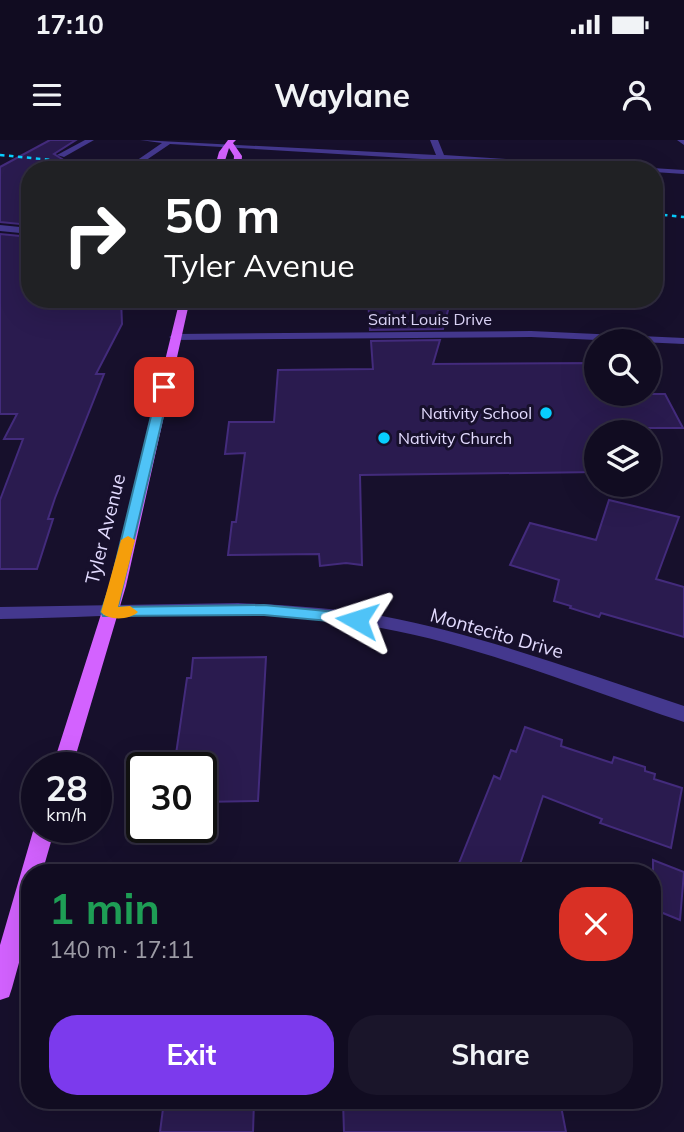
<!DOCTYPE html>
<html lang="en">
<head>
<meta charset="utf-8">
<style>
  :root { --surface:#110c21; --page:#1a152a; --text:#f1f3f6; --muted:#9c9ba5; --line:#302c3f; --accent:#7c3aed }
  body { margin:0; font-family:Mulish,sans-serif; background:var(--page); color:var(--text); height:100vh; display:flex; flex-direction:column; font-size:26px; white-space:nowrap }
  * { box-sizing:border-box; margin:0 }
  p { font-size:23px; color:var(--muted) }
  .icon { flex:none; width:38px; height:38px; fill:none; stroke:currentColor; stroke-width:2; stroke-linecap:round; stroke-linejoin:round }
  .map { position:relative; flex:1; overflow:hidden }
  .drawer { position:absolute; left:21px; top:724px; width:640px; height:245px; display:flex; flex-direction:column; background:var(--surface); border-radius:28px; box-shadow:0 7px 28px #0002,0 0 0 2px var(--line) }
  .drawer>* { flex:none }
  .banner { position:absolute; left:21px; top:21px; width:642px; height:147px; border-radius:28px; box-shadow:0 7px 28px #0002,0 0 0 2px var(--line); background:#202124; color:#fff; overflow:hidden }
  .controls { position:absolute; left:584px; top:189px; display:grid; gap:14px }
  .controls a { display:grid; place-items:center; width:77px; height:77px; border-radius:50%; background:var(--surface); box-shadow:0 7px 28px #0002,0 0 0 2px var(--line); font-size:35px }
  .speed { position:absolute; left:21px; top:612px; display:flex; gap:14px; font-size:35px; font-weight:700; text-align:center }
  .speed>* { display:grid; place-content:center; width:91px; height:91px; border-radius:50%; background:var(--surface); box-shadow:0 7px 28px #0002,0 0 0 2px var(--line); line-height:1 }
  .speed small { font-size:18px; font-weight:400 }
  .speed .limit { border:4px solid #111; border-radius:10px; background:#fff; color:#111 }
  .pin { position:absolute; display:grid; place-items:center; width:60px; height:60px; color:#fff; margin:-30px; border-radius:14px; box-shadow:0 4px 10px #0006 }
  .me { position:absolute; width:77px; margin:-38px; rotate:276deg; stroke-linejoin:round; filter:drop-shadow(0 0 5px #0008) }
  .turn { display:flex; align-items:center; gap:24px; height:147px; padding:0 28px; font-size:32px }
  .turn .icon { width:91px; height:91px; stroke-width:2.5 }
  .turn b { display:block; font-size:49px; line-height:60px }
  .round { display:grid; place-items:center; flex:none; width:74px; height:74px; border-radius:28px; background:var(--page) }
  .overview { display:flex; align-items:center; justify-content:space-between; height:119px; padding:0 28px }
  h1 { font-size:42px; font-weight:700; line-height:52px; color:#1e9e55 }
  .cta { display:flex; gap:14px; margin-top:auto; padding:14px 28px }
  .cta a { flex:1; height:80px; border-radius:28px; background:var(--accent); color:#fff; font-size:28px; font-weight:700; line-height:80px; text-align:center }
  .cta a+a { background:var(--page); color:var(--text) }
  .status { display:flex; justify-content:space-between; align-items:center; height:49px; padding:0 35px; background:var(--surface); direction:ltr }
  .status svg { height:19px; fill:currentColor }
  header { display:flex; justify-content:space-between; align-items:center; height:91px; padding:0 28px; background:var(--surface); font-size:32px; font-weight:700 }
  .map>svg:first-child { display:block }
  .building { fill:#2a1b4f; stroke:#432b7c; stroke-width:2 }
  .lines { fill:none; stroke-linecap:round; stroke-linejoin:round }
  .minor { fill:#44388e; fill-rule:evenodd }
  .major { fill:#d362ff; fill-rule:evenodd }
  .rail { stroke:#07ceff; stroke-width:2.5; stroke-dasharray:4.5 4.5; stroke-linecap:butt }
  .route { fill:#4fc3f7; stroke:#337fa1; stroke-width:2 }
  .slow { fill:#f59e0b }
  .poi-dot { fill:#07ceff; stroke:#17102c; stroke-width:2.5 }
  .labels { text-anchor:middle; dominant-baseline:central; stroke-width:6; stroke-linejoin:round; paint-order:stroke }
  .far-street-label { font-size:16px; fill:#e3dbff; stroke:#17102c }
  .far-poi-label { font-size:16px; fill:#e3dbff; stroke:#17102c; text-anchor:end }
  .street-label { font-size:19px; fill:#e3dbff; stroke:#17102c }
</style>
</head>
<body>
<div class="status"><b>17:10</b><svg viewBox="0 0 49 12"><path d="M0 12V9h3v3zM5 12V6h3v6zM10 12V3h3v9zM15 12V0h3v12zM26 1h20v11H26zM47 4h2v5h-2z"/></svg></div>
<header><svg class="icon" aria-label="menu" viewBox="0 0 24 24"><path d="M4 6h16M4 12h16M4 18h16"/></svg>Waylane<svg class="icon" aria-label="person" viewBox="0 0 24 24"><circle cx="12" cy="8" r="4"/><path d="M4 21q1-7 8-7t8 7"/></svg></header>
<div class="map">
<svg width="684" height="992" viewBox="0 0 684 992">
  <rect width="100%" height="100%" fill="#17102c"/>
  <!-- building -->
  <g class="building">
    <path d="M50,0H76L54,14L62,19L54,30H30V85L0,82V27Z"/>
    <path d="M0,94L30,97V159H121L122,184L96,234H104L55,358L48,379H53L37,429H0V360L23,299H4L17,274H0Z"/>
    <path d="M368,159H451L443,189L370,190Z"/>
    <path d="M440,200L433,224L597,223V254H665L683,288H618L620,292H597V332L360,335L362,425L346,423L320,426L319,414L228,415L232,382H236L245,313L225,314L229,282H274L278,230L373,229L371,201Z"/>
    <path d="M609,360L679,377L656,439L684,447V497L601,473L599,477L570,468L571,466L554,461L559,440L510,425L530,383L596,400Z"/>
    <path d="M266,517L258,661L201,662V628H174L187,538H191L193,518Z"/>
    <path d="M525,587L562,600L561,606L612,623L614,617L645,627V631L655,634L654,639L682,648L671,708L600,683L602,679L543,656L517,733H455L494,636L500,639L511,610L516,612Z"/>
    <path d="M653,720L684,732L680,780L653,769Z"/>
    <path d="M164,961H254L253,992H160Z"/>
    <path d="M343,961H560L566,992H344Z"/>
  </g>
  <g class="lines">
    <!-- minor -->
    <g class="minor">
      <path d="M85,0H94L64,17L57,15Z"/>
      <path d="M140,0L436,15L430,0H438L444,15L684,30V34L654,32V30H609L170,4L139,25L136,21L162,3Z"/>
      <path d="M677,0H684V5Z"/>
      <path d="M0,85L30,88V94L0,91Z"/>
      <path d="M531,191L684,198V204L531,197L175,200L169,197L175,194Z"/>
      <path d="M238,463C287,465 335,468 382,476C486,496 584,533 684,566V582C583,549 485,507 381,488C255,465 126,477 0,479V467Z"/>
    </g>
    <!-- major -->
    <g class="major">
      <path d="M228,0H236L233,3L242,16L241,30H233L234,16L229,8L222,30H214L219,12Z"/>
      <path d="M180,159H190L126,446L72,628H52L110,446Z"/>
      <path d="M36,681L37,688H55L42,733H30V783L12,848L9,857L0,860V805Z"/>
    </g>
    <!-- rail -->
    <g class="rail">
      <path d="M0,15L156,30"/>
      <path d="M654,74L684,77"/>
    </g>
  </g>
  <!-- route -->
  <path class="route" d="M164,243L170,247L118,467L264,465L357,474L364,480L362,484L264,475L103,476L101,472L110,446L158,247Z"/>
  <!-- slow -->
  <path class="slow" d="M128,396L135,400L118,467L130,466L138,472C130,480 108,481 101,472L121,400Z"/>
  <!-- markers -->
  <g class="poi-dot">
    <circle cx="546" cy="273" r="7"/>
    <circle cx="384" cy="298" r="7"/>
  </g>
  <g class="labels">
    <!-- far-street labels -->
    <g class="far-street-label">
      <text x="430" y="179">Saint Louis Drive</text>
    </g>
    <!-- far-poi labels -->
    <g class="far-poi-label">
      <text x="532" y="273">Nativity School</text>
      <text x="398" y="298" text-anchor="start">Nativity Church</text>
    </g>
    <!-- street labels -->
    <g class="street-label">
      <text transform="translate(105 389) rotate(-76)">Tyler Avenue</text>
      <text transform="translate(497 493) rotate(16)">Montecito Drive</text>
    </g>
  </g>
</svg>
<div class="controls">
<a><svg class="icon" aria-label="search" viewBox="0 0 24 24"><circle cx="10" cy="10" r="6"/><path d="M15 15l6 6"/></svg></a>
<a><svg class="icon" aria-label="layers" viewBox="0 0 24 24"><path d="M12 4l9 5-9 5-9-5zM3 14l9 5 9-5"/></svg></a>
</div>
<div class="speed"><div>28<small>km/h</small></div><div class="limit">30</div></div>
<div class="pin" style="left:164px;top:247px;background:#d93025"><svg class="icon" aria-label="arrive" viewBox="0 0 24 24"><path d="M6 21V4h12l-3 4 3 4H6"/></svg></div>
<svg class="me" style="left:357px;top:480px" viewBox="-20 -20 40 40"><path d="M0-17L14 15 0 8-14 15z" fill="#4fc3f7" stroke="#fff" stroke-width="4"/></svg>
<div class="banner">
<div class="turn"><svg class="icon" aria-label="right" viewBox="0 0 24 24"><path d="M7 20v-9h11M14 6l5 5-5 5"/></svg><div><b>50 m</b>Tyler Avenue</div></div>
</div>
<section class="drawer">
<div class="overview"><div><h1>1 min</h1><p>140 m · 17:11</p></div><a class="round" style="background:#d93025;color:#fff"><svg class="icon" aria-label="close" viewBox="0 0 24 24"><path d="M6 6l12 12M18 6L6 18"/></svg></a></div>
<div class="cta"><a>Exit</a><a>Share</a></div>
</section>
</div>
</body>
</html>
